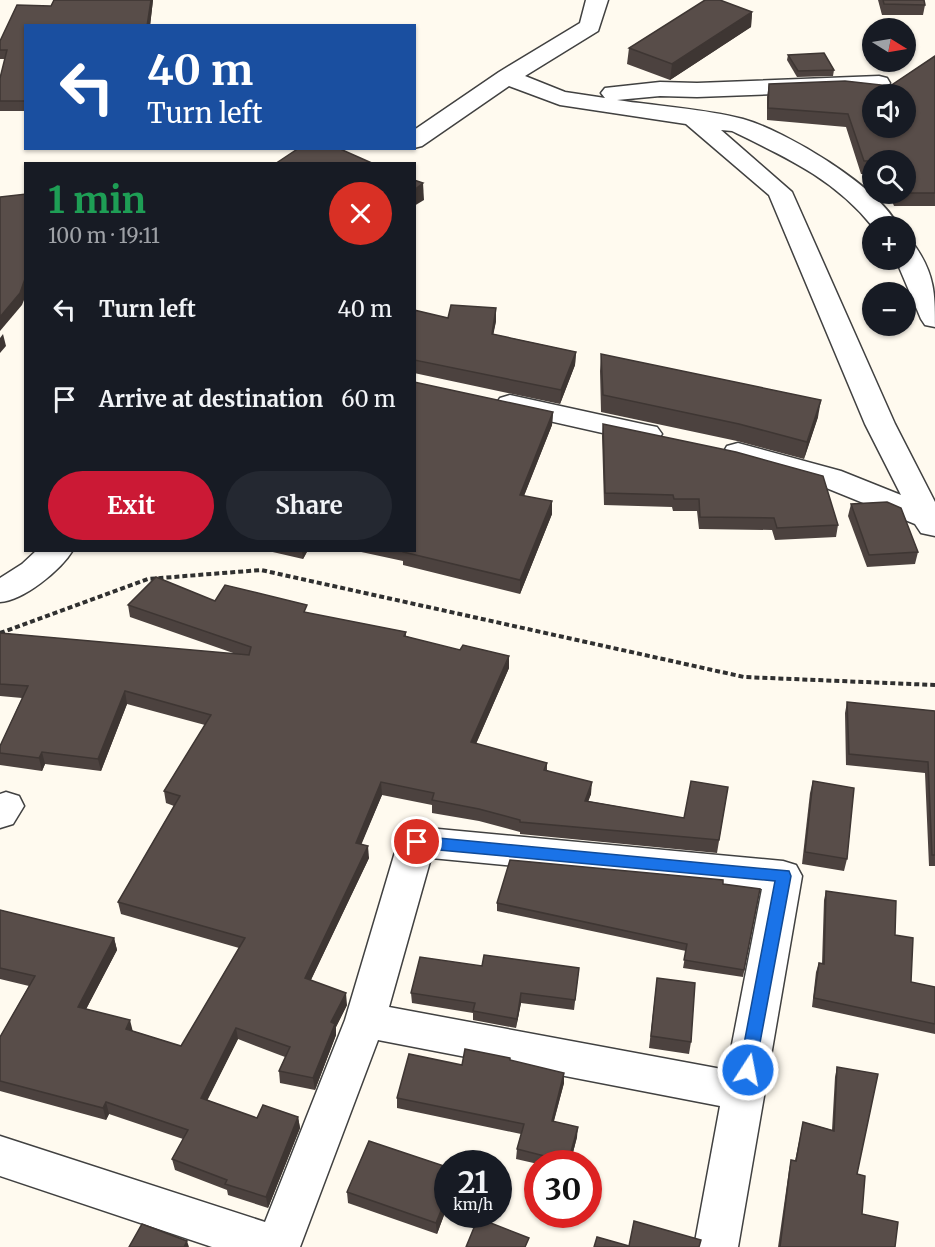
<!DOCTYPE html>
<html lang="en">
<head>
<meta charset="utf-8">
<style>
  :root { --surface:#171b24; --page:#242831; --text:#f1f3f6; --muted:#9ea1a6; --accent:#cb1935 }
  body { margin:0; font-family:Merriweather,serif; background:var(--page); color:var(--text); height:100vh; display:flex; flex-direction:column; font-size:22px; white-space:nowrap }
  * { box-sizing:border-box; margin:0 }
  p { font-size:20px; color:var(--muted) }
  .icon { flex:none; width:33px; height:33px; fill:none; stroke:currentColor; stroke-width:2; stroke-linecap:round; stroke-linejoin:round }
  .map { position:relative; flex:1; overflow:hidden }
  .side { position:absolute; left:24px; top:162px; width:392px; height:390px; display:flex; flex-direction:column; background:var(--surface); border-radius:0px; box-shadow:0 2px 4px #0004 }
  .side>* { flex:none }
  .hud { position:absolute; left:24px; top:24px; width:392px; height:126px; border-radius:0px; box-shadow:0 2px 4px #0004; background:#1a4fa0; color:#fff; overflow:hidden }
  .needle { width:39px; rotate:101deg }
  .controls { position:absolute; left:862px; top:18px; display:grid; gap:12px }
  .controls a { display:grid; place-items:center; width:54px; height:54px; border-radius:50%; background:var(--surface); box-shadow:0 2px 4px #0004; font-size:30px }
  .speed { position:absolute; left:434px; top:1150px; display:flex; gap:12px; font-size:30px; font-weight:700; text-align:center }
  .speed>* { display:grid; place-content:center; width:78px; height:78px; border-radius:50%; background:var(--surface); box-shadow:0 2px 4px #0004; line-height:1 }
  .speed small { font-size:15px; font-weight:400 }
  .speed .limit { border:9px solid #d22; background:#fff; color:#111 }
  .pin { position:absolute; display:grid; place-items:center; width:51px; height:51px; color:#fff; margin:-26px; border:3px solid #fff; border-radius:50%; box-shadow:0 2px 6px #0007 }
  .me { position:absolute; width:66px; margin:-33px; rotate:11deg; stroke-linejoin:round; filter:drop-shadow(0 0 4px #0008) }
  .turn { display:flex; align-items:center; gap:21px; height:126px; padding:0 24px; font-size:27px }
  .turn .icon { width:78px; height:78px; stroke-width:2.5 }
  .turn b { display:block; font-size:42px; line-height:51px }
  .round { display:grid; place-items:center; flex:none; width:63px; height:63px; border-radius:32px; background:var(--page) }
  .headline { display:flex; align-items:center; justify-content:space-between; height:102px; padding:0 24px }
  h1 { font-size:36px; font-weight:700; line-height:45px; color:#1e9e55 }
  .action { display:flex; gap:12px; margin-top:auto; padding:12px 24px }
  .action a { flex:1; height:69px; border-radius:36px; background:var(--accent); color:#fff; font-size:24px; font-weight:700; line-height:69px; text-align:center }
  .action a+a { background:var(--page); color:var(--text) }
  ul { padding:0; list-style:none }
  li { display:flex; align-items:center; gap:18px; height:90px; padding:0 24px }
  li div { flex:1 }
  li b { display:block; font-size:22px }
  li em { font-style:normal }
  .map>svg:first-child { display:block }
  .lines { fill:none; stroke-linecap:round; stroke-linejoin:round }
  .minor-casing { stroke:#414141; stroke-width:3 }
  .path { stroke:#303030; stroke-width:4; stroke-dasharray:5 3; stroke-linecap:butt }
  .minor { fill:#fff; fill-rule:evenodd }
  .wall { fill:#4c423f }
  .shaded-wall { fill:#3e3633 }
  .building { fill:#584d49; stroke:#3e3633; stroke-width:1.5; fill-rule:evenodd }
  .route { fill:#1a73e8; stroke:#114b97; stroke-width:1.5 }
</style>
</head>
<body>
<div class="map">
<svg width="935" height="1247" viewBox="0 0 935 1247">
  <rect width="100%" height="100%" fill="#fffaef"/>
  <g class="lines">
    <!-- minor casing -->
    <g class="minor-casing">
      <g id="minor">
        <path d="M586,0H608L598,31L525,76L565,92L605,98L601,93L605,88L660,82L697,83L879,76L887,78L890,83L887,88L879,90L697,97L660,96L617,100C656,106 706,109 743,119C786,131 879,187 898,226L873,227C835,179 785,157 732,131L721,130L792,192L895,424L935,502V536L921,533L915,524L819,485L727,460L723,453L727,446L738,443L841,471L901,495L865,424L769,195L686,124L560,105L509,86L422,146L414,148V130L499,72L580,23Z"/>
        <path d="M906,244L915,246C935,275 935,295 935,327L925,325L921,319L896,260H906Z"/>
        <path d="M510,395L647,425L657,427L662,434L657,441L647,443L500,410L496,404L500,398Z"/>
        <path d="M37,550H73C61,570 23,601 0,602V578L22,564Z"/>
        <path d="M6,792L19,796L24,806L13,824L0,828V794Z"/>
        <path d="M417,827L783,861L796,865L802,876L738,1247H694L720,1106L378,1040L300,1247H212L0,1176V1136L265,1222L345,1020L398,842L404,832ZM431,858L762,889L727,1070L389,1007Z"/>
      </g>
    </g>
    <!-- path -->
    <path class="path" d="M0,633L148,579L261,570L744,677L935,685"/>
    <!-- minor -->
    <use href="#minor" class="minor"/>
  </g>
  <!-- wall -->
  <g class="wall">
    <path d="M54,0H153L150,26H26V111H0V78L5,59H0V41L51,6Z"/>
    <path d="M878,0H924L925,5L923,15H882Z"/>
    <path d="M752,12L751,27L670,80L627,64L629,48Z"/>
    <path d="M788,55L834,70L833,76L797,77L787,60Z"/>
    <path d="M935,56V206H894L889,194H906V160H873V174H861L846,127L767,120V97L769,84L890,86Z"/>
    <path d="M496,308V321L493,334L576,352L575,365L560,404L414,373V310L448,318Z"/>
    <path d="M601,354L818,417L804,459L737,441L601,412L600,371Z"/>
    <path d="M553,412L552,425L524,496L552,514L520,594L403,565V561L352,550H414Z"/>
    <path d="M603,424L838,525L836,537L775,540L772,530L699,529L697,511H673L672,507L604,505L602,436Z"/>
    <path d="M851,504L918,552L915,564L867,567L848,516Z"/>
    <path d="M264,550H308L303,559Z"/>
    <path d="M215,601L308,613L406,632V636L509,668L476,744L547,763V770L591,794L588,801L684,818L728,787L717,853L520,834V832L479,821L432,813V805L382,795L361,844L369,858L311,980L347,1005L336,1027V1035L315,1090L280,1083L279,1071L285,1057L238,1039L207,1100L257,1118L298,1117L300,1128L268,1208L228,1195L227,1190L175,1170L172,1159L183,1139L109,1114L106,1120L0,1091V1037L29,986L0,979V910L114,938L117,950L86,1009L133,1031L181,1046L239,948L121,914L118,902L174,806L166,803L164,791L205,725L127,704L101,771L45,764L42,771L0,765V746L22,698L0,696V633L236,654L130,617L128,605Z"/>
    <path d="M847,702L935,711V866H929L925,773L846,765L845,713Z"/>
    <path d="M813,781L847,859L844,871L802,864L810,793Z"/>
    <path d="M723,884L760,889L743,977L683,968L686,951L497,911V903Z"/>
    <path d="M826,891L895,935L911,982L935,987V1034L812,1007L816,972L819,963L822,964L824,900Z"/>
    <path d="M482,966L579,968L574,1010L521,1003L516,1028L473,1020V1013L412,1003L411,993Z"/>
    <path d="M657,978L691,1042L689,1054L649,1048Z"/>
    <path d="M510,1060L564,1083L554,1121L577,1137L570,1164H538L516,1159L517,1149L521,1134L397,1108V1098L462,1065Z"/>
    <path d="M837,1067L857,1174L862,1214L895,1247H778L789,1170L791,1160L795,1161L803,1122L832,1130L835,1077Z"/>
    <path d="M447,1167V1207L437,1234L348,1203L347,1192Z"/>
  </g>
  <!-- shaded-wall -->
  <g class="shaded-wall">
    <path d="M151,0H153L150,26H147Z"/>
    <path d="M752,12L751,27L670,80L672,64Z"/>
    <path d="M423,183L424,200L414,206V190Z"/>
    <path d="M26,276V295L22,305L0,331V317Z"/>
    <path d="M496,308V321L491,347L492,334Z"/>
    <path d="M3,334L6,346L0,353V338Z"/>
    <path d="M576,352L575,365L560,404L561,390Z"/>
    <path d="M821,400L818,417L804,459L807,442Z"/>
    <path d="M553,412L552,425L519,508L520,495Z"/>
    <path d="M552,501V514L520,594V580Z"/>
    <path d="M302,550H308L303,559Z"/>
    <path d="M509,656V668L471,755V742Z"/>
    <path d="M125,691L127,704L101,771L98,759Z"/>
    <path d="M42,752L45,764L42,771L39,758Z"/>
    <path d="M381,782L382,795L357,855L356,843Z"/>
    <path d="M592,782L591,794L584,813L585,801Z"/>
    <path d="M368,846L369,858L306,990L305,978Z"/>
    <path d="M114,938L117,950L81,1019L78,1007Z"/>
    <path d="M346,993L347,1005L336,1027V1035L315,1090L313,1078L331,1022Z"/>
    <path d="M521,993V1003L516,1028L517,1019Z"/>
    <path d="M130,1020L133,1032L126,1029Z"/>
    <path d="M236,1028L238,1039L203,1109L201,1098Z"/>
    <path d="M564,1073V1083L551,1131L552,1121Z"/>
    <path d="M106,1102L109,1114L106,1120L103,1108Z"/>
    <path d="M298,1117L300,1128L268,1208L266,1197Z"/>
    <path d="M578,1127L577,1137L570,1164H568Z"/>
    <path d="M447,1196V1207L437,1234L436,1223Z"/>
    <path d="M187,1241L189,1247H184Z"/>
  </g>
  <!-- building -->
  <g class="building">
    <path d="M54,0H151L147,26H26V101H0V78L7,50H0V41L17,5L51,6Z"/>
    <path d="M705,0H720L752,12L672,64L629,48Z"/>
    <path d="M883,0H924L925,5L884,4Z"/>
    <path d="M824,53L834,70L798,71L788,55Z"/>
    <path d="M935,56V193H906V160L864,161L848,114L768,108L769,84L845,81L890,86ZM873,94H906V128H873Z"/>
    <path d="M299,148H338L374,164H275Z"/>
    <path d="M414,180L423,183L414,190Z"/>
    <path d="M26,194V276L20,293L0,317V197Z"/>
    <path d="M451,305L496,308L492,334L576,352L561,390L414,360V310L448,318Z"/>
    <path d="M601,354L821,400L807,442L739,424L603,395Z"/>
    <path d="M414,382L553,412L520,495L552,501L520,580L403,552V550H414Z"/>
    <path d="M603,424L736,452L823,476L838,525L777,528L774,518L700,517L699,499H674L673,495L605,493Z"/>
    <path d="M887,502L901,508L918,552L869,555L851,504Z"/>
    <path d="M156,577L215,601L225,585L307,605L304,612L406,632L404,636L460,650L463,645L509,656L471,742L547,763L544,770L592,782L585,801L684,818L691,781L728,787L719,840L520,822V820L479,809L432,800L434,793L381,782L356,843L368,846L305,978L346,993L331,1022L335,1024L313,1078L279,1071L290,1047L236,1028L201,1098L257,1118L263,1105L298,1117L266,1197L225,1184L227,1180L172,1159L188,1130L106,1102L103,1108L0,1081V1037L35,976L0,968V910L114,938L78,1007L130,1020L126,1029L181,1046L245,938L118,902L180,796L164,791L211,715L125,691L98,759L42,752L39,758L0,753V746L28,686L0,684V633L249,655L251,647L128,605Z"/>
    <path d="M847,702L935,711V855H932L928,762L849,754Z"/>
    <path d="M813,781L854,788L847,859L805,852Z"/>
    <path d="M510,860L723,880V884L760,889L744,970L684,960L687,944L497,903Z"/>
    <path d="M826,891L896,901L895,935L913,938L911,982L935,987V1024L814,998L819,963L824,964Z"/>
    <path d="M484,955L579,968L575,1000L521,993L517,1019L473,1011L475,1003L411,993L420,957L482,966Z"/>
    <path d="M657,978L695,983L691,1042L651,1036Z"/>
    <path d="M465,1049L510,1058V1060L564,1073L552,1121L578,1127L568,1162L517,1149L524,1124L397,1098L409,1054L462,1065Z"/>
    <path d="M837,1067L878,1074L857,1174L865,1176L862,1214L898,1222L895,1247H780L791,1160L796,1161L803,1122L834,1131Z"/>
    <path d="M369,1141L447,1167V1196L436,1223L347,1192Z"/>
    <path d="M478,1218L529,1238L525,1247H466Z"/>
    <path d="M634,1221L701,1240L699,1247H594L597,1237L629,1246Z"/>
    <path d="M142,1224L187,1241L184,1247H129Z"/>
  </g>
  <!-- route -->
  <path class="route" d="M417,836L789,871L791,876L754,1075L748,1078L742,1075L739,1070L775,881L417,848L412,847L410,842L412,838Z"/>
</svg>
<div class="controls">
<a><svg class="needle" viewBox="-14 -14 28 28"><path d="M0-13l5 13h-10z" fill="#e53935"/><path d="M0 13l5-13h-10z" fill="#9ea1a6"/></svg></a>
<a><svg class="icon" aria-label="sound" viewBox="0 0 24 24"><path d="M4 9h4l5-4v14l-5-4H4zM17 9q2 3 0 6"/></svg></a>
<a><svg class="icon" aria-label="search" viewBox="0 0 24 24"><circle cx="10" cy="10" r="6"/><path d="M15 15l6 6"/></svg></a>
<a>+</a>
<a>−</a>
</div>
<div class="speed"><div>21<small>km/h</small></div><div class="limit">30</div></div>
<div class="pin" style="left:417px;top:842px;background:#d93025"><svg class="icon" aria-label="arrive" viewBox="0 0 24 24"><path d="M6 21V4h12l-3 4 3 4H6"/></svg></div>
<svg class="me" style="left:748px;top:1070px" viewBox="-20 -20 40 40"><circle r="17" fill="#1a73e8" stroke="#fff" stroke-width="3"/><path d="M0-11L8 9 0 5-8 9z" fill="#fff"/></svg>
<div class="hud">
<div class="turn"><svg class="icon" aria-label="left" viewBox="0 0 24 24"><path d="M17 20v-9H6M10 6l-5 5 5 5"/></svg><div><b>40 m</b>Turn left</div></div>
</div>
<section class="side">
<div class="headline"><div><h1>1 min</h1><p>100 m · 19:11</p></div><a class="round" style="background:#d93025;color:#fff"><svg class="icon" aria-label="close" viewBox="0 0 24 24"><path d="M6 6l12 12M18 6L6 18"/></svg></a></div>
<ul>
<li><svg class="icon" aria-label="left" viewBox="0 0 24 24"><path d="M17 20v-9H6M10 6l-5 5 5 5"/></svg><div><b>Turn left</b></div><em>40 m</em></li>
<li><svg class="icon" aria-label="arrive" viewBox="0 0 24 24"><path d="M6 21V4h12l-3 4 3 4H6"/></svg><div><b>Arrive at destination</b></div><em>60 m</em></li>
</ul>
<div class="action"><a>Exit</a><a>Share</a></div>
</section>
</div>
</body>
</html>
